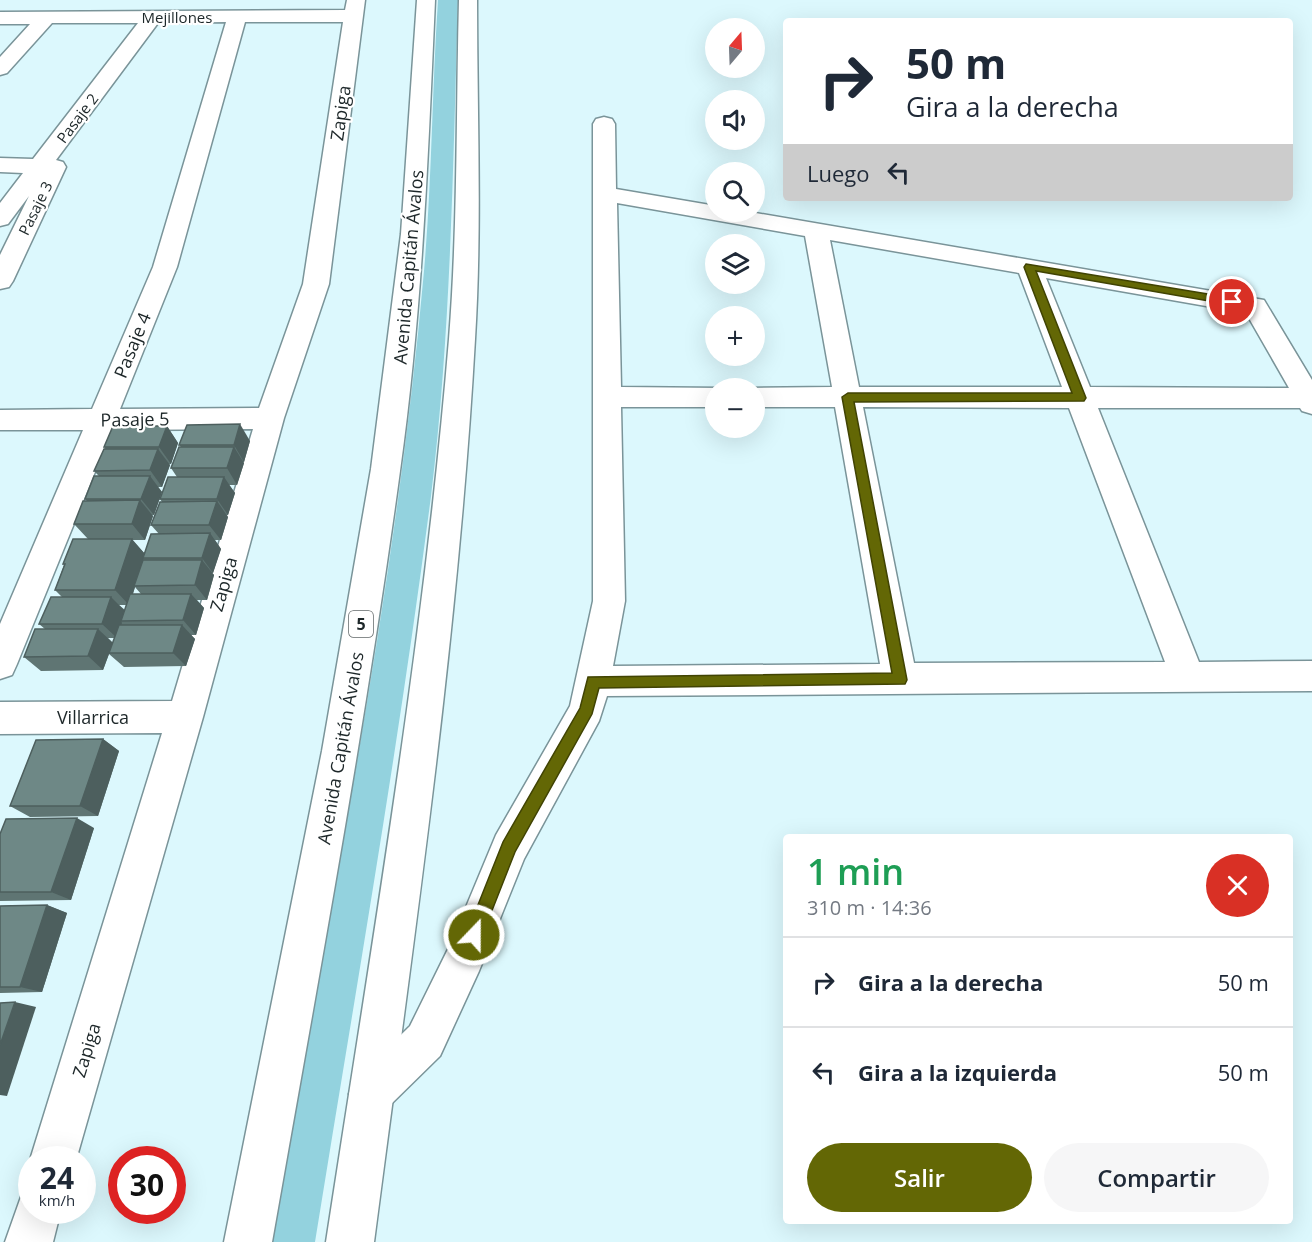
<!DOCTYPE html>
<html lang="es">
<head>
<meta charset="utf-8">
<style>
  :root { --surface:#fff; --page:#f6f6f7; --text:#1f2937; --muted:#747a83; --line:#e0e1e3; --accent:#636705 }
  body { margin:0; font-family:"Open Sans",sans-serif; background:var(--page); color:var(--text); height:100vh; display:flex; flex-direction:column; font-size:22px; white-space:nowrap }
  * { box-sizing:border-box; margin:0 }
  p { font-size:20px; color:var(--muted) }
  .icon { flex:none; width:33px; height:33px; fill:none; stroke:currentColor; stroke-width:2; stroke-linecap:round; stroke-linejoin:round }
  .map { position:relative; flex:1; overflow:hidden }
  .sheet { position:absolute; left:783px; top:834px; width:510px; height:390px; display:flex; flex-direction:column; background:var(--surface); border-radius:6px; box-shadow:0 6px 24px #0002 }
  .sheet>* { flex:none }
  .banner { position:absolute; left:783px; top:18px; width:510px; height:183px; border-radius:6px; box-shadow:0 6px 24px #0002; background:#fff; color:var(--text); overflow:hidden }
  .needle { width:39px; rotate:19deg }
  .buttons { position:absolute; left:705px; top:18px; display:grid; gap:12px }
  .buttons a { display:grid; place-items:center; width:60px; height:60px; border-radius:50%; background:var(--surface); box-shadow:0 6px 24px #0002; font-size:30px }
  .speed { position:absolute; left:18px; top:1146px; display:flex; gap:12px; font-size:30px; font-weight:700; text-align:center }
  .speed>* { display:grid; place-content:center; width:78px; height:78px; border-radius:50%; background:var(--surface); box-shadow:0 6px 24px #0002; line-height:1 }
  .speed small { font-size:15px; font-weight:400 }
  .speed .limit { border:9px solid #d22; background:#fff; color:#111 }
  .pin { position:absolute; display:grid; place-items:center; width:51px; height:51px; color:#fff; margin:-26px; border:3px solid #fff; border-radius:50%; box-shadow:0 2px 6px #0007 }
  .me { position:absolute; width:66px; margin:-33px; rotate:22deg; stroke-linejoin:round; filter:drop-shadow(0 0 4px #0008) }
  .turn { display:flex; align-items:center; gap:21px; height:126px; padding:0 24px; font-size:27px }
  .turn .icon { width:78px; height:78px; stroke-width:2.5 }
  .turn b { display:block; font-size:42px; line-height:51px }
  .then { display:flex; align-items:center; height:57px; padding:0 24px; background:#0003; gap:12px; font-size:22px }
  .round { display:grid; place-items:center; flex:none; width:63px; height:63px; border-radius:32px; background:var(--page) }
  .summary { display:flex; align-items:center; justify-content:space-between; height:102px; padding:0 24px }
  h1 { font-size:36px; font-weight:600; line-height:45px; color:#1e9e55 }
  .action { display:flex; gap:12px; margin-top:auto; padding:12px 24px }
  .action a { flex:1; height:69px; border-radius:36px; background:var(--accent); color:#fff; font-size:24px; font-weight:600; line-height:69px; text-align:center }
  .action a+a { background:var(--page); color:var(--text) }
  ul { padding:0; list-style:none }
  li { display:flex; align-items:center; gap:18px; height:90px; padding:0 24px; border-top:2px solid var(--line) }
  li div { flex:1 }
  li b { display:block; font-size:22px }
  li em { font-style:normal }
  .map>svg:first-child { display:block }
  .green { fill:#93d2de }
  .lines { fill:none; stroke-linecap:round; stroke-linejoin:round }
  .minor-casing { stroke:#7a9499; stroke-width:3 }
  .highway-casing { stroke:#7a9499; stroke-width:3 }
  .minor { fill:#fff; fill-rule:evenodd }
  .highway { fill:#fff; fill-rule:evenodd }
  .wall { fill:#5f7573; fill-rule:evenodd }
  .shaded-wall { fill:#4d5f5e }
  .building { fill:#6e8886; stroke:#4d5f5e; stroke-width:1.5 }
  .route { fill:#636705; stroke:#404303; stroke-width:1.5 }
  .labels { text-anchor:middle; dominant-baseline:central; stroke-width:4.5; stroke-linejoin:round; paint-order:stroke }
  .far-street-label { font-size:15px; fill:#1d2729; stroke:#fff }
  .shield { fill:#fff; stroke:#616869; stroke-width:1.5 }
  .shield-label { font-size:16px; font-weight:bold; fill:#1d2729 }
  .street-label { font-size:18px; fill:#1d2729; stroke:#fff }
</style>
</head>
<body>
<div class="map">
<svg width="1312" height="1242" viewBox="0 0 1312 1242">
  <rect width="100%" height="100%" fill="#dcf8fd"/>
  <!-- green -->
  <path class="green" d="M438,0H458C453,165 451,332 431,496C399,745 355,994 315,1242H267C328,920 395,598 424,271C432,181 432,90 438,0Z"/>
  <g class="lines">
    <!-- minor casing -->
    <g class="minor-casing">
      <g id="minor">
        <path d="M347,0H365L329,284L284,418L203,717L76,1160H32V1163L30,1160L162,733L0,734V702L172,701L253,429L112,430L17,664L12,675L0,679V624L83,430H0V410L92,409L153,267L226,22L158,23L56,160L63,162L66,167L13,281L9,287L0,289V255L29,196L8,224L0,226V203L23,173L0,172V158L33,159L138,23H52L7,73L0,75V57L30,24H0V12L345,10ZM245,22H343L303,284L259,408L120,409L177,267Z"/>
        <path d="M604,117L612,119L615,124L616,189L716,206V212H750L1264,300L1312,380V414L1302,411L1300,408H1098L1199,662L1312,661V691L607,696L599,721L524,859L479,971L440,1056L386,1109L371,1116L356,1109L349,1094L356,1079L410,1026L451,943L496,835L570,706L593,601V124L596,119ZM617,203L805,236L832,387L749,388H754V407H835L880,664L613,666L625,601L621,407H716V388H721L621,387ZM830,240L1019,273L1062,387H859ZM1046,278L1246,313L1289,388L1090,387ZM863,407L1069,408L1165,662L914,663Z"/>
        <path d="M32,1189V1210H61L53,1242H5L22,1194Z"/>
      </g>
    </g>
    <!-- highway casing -->
    <g class="highway-casing">
      <g id="highway">
        <path d="M417,0H435C428,157 422,315 400,471C365,729 317,986 272,1242H224L322,751L371,469L401,234Z"/>
        <path d="M459,0H477C477,113 482,226 475,339C458,641 413,942 374,1242H326C372,942 424,642 449,339C458,226 456,113 459,0Z"/>
      </g>
    </g>
    <!-- minor -->
    <use href="#minor" class="minor"/>
    <!-- highway -->
    <use href="#highway" class="highway"/>
  </g>
  <!-- wall -->
  <g class="wall">
    <path d="M167,426L178,443L171,464H169L170,465L162,487H158L162,492L154,515H152L153,516L145,540H132L144,553L159,534L151,525L162,502L160,499L177,477L171,468L181,447L179,445L250,441L244,462H243L244,463L237,485H229L235,493L228,515H226L228,517L221,540H215L221,549L213,573H212L214,575L207,600H197L204,608L196,635H191L195,639L186,666L124,667L109,654L103,670L41,671L24,657L45,629L39,624L62,597L55,590L64,565L63,564L88,539L74,524L87,501L85,499L99,476L94,471L106,449L104,447ZM135,587L141,594H133ZM119,605H127L125,610ZM108,638H115L113,643Z"/>
    <path d="M103,739L119,751L98,816L30,817L10,806Z"/>
    <path d="M94,828L71,900L0,901V834Z"/>
    <path d="M47,905L67,913L42,992L0,993V906Z"/>
  </g>
  <!-- shaded-wall -->
  <g class="shaded-wall">
    <path d="M240,424L250,441L244,462L234,445Z"/>
    <path d="M167,426L178,443L171,464L159,447Z"/>
    <path d="M234,447L244,463L237,485L227,468Z"/>
    <path d="M158,449L170,465L162,487L150,470Z"/>
    <path d="M150,476L162,492L154,515L141,499Z"/>
    <path d="M224,477L235,493L228,515L217,499Z"/>
    <path d="M140,500L153,516L145,540L132,524Z"/>
    <path d="M217,501L228,517L221,540L209,525Z"/>
    <path d="M210,533L221,549L213,573L202,558Z"/>
    <path d="M132,539L145,554L135,586H134L135,587L129,605L115,590Z"/>
    <path d="M202,560L214,575L207,600L195,585Z"/>
    <path d="M191,594L204,608L196,635L183,620Z"/>
    <path d="M111,597L126,612L121,621L122,623L117,638L102,624Z"/>
    <path d="M182,625L195,639L186,666L173,653Z"/>
    <path d="M98,629L113,643L103,670L88,656Z"/>
    <path d="M103,739L119,751L98,816L80,806Z"/>
    <path d="M77,818L94,828L71,900L51,892Z"/>
    <path d="M47,905L67,913L42,992L20,987Z"/>
    <path d="M15,1002L36,1007L7,1096L0,1095V1045Z"/>
  </g>
  <!-- building -->
  <g class="building">
    <path d="M240,424L234,445H179L187,425Z"/>
    <path d="M113,426H167L159,447H104Z"/>
    <path d="M179,447H234L227,468H171Z"/>
    <path d="M104,449H158L150,470L94,471Z"/>
    <path d="M94,476H150L141,499H85Z"/>
    <path d="M168,477H224L217,499H160Z"/>
    <path d="M140,500L132,524H74L83,501Z"/>
    <path d="M217,501L209,525H151L160,502Z"/>
    <path d="M210,533L202,558H143L151,534Z"/>
    <path d="M73,539H132L115,590H55L65,564H63Z"/>
    <path d="M143,560H202L195,585L134,586Z"/>
    <path d="M130,594H191L183,620L121,621Z"/>
    <path d="M51,597H111L102,624H39Z"/>
    <path d="M119,625H182L173,653H109Z"/>
    <path d="M35,629H98L88,656L24,657Z"/>
    <path d="M103,739L80,806H10L36,740Z"/>
    <path d="M77,818L51,892H0V834L6,819Z"/>
    <path d="M47,905L20,987H0V906Z"/>
    <path d="M15,1002L0,1045V1003Z"/>
  </g>
  <!-- route -->
  <path class="route" d="M1026,264L1232,298L1237,302L1232,305L1036,271L1086,398L1084,401L854,402L907,680L905,684L599,688L592,714L515,852L480,941L474,943L468,941L466,935L503,842L580,708L588,677L892,673L842,397L848,393H1072L1024,267Z"/>
  <g class="labels">
    <!-- far-street labels -->
    <g class="far-street-label">
      <text x="177" y="17">Mejillones</text>
      <text transform="translate(77 118) rotate(-53)">Pasaje 2</text>
      <text transform="translate(35 208) rotate(-64)">Pasaje 3</text>
    </g>
    <!-- shield labels -->
    <rect class="shield" x="349" y="611" width="24" height="26" rx="4.5"/>
    <g class="shield-label">
      <text x="361" y="624">5</text>
    </g>
    <!-- street labels -->
    <g class="street-label">
      <text transform="translate(340 113) rotate(-82)">Zapiga</text>
      <text transform="translate(408 267) rotate(-85)">Avenida Capitán Ávalos</text>
      <text transform="translate(132 345) rotate(-68)">Pasaje 4</text>
      <text transform="translate(135 419) rotate(-1)">Pasaje 5</text>
      <text transform="translate(223 584) rotate(-74)">Zapiga</text>
      <text x="93" y="717">Villarrica</text>
      <text transform="translate(340 748) rotate(-80)">Avenida Capitán Ávalos</text>
      <text transform="translate(86 1050) rotate(-73)">Zapiga</text>
    </g>
  </g>
</svg>
<div class="buttons">
<a><svg class="needle" viewBox="-14 -14 28 28"><path d="M0-13l5 13h-10z" fill="#e53935"/><path d="M0 13l5-13h-10z" fill="#747a83"/></svg></a>
<a><svg class="icon" aria-label="sound" viewBox="0 0 24 24"><path d="M4 9h4l5-4v14l-5-4H4zM17 9q2 3 0 6"/></svg></a>
<a><svg class="icon" aria-label="search" viewBox="0 0 24 24"><circle cx="10" cy="10" r="6"/><path d="M15 15l6 6"/></svg></a>
<a><svg class="icon" aria-label="layers" viewBox="0 0 24 24"><path d="M12 4l9 5-9 5-9-5zM3 14l9 5 9-5"/></svg></a>
<a>+</a>
<a>−</a>
</div>
<div class="speed"><div>24<small>km/h</small></div><div class="limit">30</div></div>
<div class="pin" style="left:1232px;top:302px;background:#d93025"><svg class="icon" aria-label="arrive" viewBox="0 0 24 24"><path d="M6 21V4h12l-3 4 3 4H6"/></svg></div>
<svg class="me" style="left:474px;top:935px" viewBox="-20 -20 40 40"><circle r="17" fill="#636705" stroke="#fff" stroke-width="3"/><path d="M0-11L8 9 0 5-8 9z" fill="#fff"/></svg>
<div class="banner">
<div class="turn"><svg class="icon" aria-label="right" viewBox="0 0 24 24"><path d="M7 20v-9h11M14 6l5 5-5 5"/></svg><div><b>50 m</b>Gira a la derecha</div></div>
<div class="then">Luego<svg class="icon" aria-label="left" viewBox="0 0 24 24"><path d="M17 20v-9H6M10 6l-5 5 5 5"/></svg></div>
</div>
<section class="sheet">
<div class="summary"><div><h1>1 min</h1><p>310 m · 14:36</p></div><a class="round" style="background:#d93025;color:#fff"><svg class="icon" aria-label="close" viewBox="0 0 24 24"><path d="M6 6l12 12M18 6L6 18"/></svg></a></div>
<ul>
<li><svg class="icon" aria-label="right" viewBox="0 0 24 24"><path d="M7 20v-9h11M14 6l5 5-5 5"/></svg><div><b>Gira a la derecha</b></div><em>50 m</em></li>
<li><svg class="icon" aria-label="left" viewBox="0 0 24 24"><path d="M17 20v-9H6M10 6l-5 5 5 5"/></svg><div><b>Gira a la izquierda</b></div><em>50 m</em></li>
</ul>
<div class="action"><a>Salir</a><a>Compartir</a></div>
</section>
</div>
</body>
</html>
